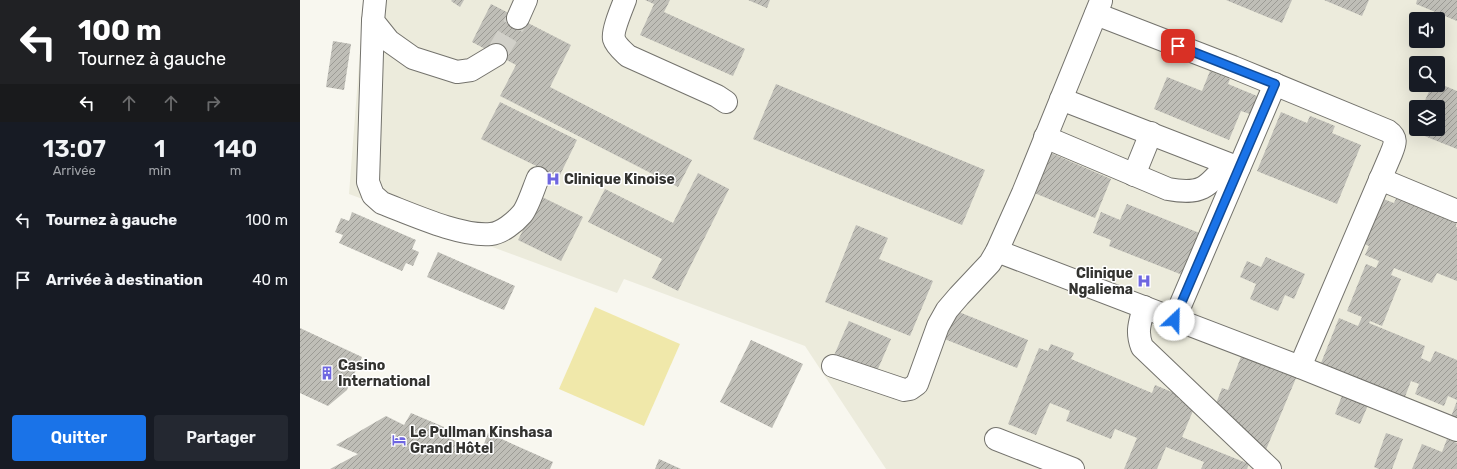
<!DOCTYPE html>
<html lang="fr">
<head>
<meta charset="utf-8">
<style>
  :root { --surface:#171b24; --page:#242831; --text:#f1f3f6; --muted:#9ea1a6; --accent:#1a73e8 }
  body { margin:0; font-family:Rubik,sans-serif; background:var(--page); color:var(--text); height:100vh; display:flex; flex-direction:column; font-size:15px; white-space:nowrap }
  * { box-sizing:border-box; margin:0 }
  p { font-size:13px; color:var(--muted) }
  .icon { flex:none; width:22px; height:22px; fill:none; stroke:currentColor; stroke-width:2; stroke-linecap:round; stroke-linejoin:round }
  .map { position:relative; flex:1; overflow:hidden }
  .sheet { display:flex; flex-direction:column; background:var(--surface); width:300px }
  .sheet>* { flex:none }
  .top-card { background:#202124; color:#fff; overflow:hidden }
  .fabs { position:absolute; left:1109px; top:12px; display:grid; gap:8px }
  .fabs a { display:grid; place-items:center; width:36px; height:36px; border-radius:4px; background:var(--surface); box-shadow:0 4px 16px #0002; font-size:20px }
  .pin { position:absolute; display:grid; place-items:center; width:34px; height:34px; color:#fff; margin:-17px; border-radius:8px; box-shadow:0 2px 6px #0006 }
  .me { position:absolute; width:44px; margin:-22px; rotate:24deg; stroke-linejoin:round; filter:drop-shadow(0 0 3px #0008) }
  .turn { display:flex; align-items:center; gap:14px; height:84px; padding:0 12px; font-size:18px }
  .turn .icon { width:52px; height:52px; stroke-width:2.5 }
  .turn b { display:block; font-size:28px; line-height:34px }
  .lanes { display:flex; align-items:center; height:38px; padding:0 12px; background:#0003; justify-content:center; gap:20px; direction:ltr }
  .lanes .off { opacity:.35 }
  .eta { display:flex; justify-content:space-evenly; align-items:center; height:68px; text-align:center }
  .eta b { font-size:24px; font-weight:600; line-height:28px }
  .action { display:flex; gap:8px; margin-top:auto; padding:8px 12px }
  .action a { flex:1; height:46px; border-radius:4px; background:var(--accent); color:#fff; font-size:16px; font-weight:600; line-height:46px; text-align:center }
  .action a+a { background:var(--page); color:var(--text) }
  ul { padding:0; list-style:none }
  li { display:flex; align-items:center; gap:12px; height:60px; padding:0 12px }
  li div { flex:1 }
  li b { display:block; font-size:15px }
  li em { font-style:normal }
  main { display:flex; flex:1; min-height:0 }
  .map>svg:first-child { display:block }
  .built { fill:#ecebdc; fill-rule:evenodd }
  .park { fill:#f0e8aa }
  .building { fill:url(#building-hatch) }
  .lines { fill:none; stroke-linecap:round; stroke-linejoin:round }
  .minor-tunnel { stroke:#d1d0c9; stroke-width:22; stroke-dasharray:22 11; stroke-linecap:butt }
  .minor-casing { stroke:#74736d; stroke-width:24 }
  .minor { stroke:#fff; stroke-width:22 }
  .route-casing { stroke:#114b97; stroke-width:10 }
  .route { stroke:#1a73e8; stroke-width:7 }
  .labels { text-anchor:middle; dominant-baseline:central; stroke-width:3; stroke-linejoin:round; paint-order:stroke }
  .poi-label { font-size:14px; font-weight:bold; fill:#333330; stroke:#fff; text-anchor:start }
</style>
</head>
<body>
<main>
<section class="sheet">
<div class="top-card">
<div class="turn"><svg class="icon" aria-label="left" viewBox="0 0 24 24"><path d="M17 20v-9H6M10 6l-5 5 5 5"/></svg><div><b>100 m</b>Tournez à gauche</div></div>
<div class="lanes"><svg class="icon" aria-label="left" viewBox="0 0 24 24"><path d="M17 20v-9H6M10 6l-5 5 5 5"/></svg><svg class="icon off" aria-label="ahead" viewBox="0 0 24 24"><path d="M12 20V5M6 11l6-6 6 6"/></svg><svg class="icon off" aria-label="ahead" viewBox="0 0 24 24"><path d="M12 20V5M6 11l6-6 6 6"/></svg><svg class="icon off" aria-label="right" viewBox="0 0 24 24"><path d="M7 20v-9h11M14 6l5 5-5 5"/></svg></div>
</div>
<div class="eta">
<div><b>13:07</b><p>Arrivée</p></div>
<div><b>1</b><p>min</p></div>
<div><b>140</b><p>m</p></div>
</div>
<ul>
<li><svg class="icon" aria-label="left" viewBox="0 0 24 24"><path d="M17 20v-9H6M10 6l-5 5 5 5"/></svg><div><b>Tournez à gauche</b></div><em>100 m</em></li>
<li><svg class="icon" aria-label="arrive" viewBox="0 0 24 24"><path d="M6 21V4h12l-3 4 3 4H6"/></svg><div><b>Arrivée à destination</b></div><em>40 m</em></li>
</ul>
<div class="action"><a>Quitter</a><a>Partager</a></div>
</section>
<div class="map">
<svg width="1157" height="469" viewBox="0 0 1157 469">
  <defs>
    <pattern id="building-hatch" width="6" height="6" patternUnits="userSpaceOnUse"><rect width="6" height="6" fill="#bfbeb7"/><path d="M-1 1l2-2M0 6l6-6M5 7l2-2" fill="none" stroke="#9c9b95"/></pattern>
  </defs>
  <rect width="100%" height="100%" fill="#f8f7ef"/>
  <!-- built -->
  <path class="built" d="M64,0H1157V469H586L505,346L324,279L317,293L49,194ZM1116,19H1138V41H1116ZM1116,63H1138V85H1116ZM1116,107H1138V129H1116Z"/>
  <!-- park -->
  <path class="park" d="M295,307L380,344L344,426L259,389Z"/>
  <!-- building -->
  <g class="building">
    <path d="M152,0H164L160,7L151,1Z"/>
    <path d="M345,0H370L364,12L445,49L433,76L340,35L354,4Z"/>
    <path d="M448,0H470L467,8Z"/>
    <path d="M926,0H992L982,23Z"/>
    <path d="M1024,0H1069L1062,16Z"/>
    <path d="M1117,0H1157V21L1116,4Z"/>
    <path d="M191,4L271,45L250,87L392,160L378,187L200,96L216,65L172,42Z"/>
    <path d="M33,41L51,44L44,90L26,87Z"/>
    <path d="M910,71L930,79L928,84L957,96L950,114L941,111L929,140L854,109L867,77L902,91Z"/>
    <path d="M1138,83L1157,91V149L1112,131L1116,122V129H1138V107H1122L1132,85H1138Z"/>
    <path d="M476,84L685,170L662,225L453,139Z"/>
    <path d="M200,102L277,140L259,177L181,139Z"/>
    <path d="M981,112L1007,123L1010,116L1023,121L1035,126L1032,133L1061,145L1037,204L957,171Z"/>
    <path d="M751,153L811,179L795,218L732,192Z"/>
    <path d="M398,173L429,189L378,291L352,278L362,259L288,222L305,189L373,223Z"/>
    <path d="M1098,194L1157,218L1156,227H1157V281L1137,273L1132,283L1094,268L1091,275L1101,279L1082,326L1070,321L1069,323L1125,346L1121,358L1130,362L1135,351L1157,360V400L1148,396L1144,406L1115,394L1119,384L1111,381L1103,402L1019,368L1039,318L1058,326L1062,317L1047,311L1066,264L1076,268L1079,261L1065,255L1069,246L1060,242L1078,197L1094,203Z"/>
    <path d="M240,196L283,217L261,261L218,240Z"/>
    <path d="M827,204L902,234L885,276L809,246L811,240L793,233L801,212L820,220Z"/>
    <path d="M52,212L116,240L112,249L119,252L113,266L106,263L102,271L39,243L43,235L35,232L41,218L49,221Z"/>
    <path d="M556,225L588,238L579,259L633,281L610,336L525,302Z"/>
    <path d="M138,252L215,286L204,310L127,277Z"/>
    <path d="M966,257L1005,274L994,299L985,295L978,311L950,299L956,284L940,277L947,261L961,267Z"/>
    <path d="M654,310L728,340L717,368L642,338Z"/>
    <path d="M549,321L591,339L574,378L532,360Z"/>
    <path d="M0,328L62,357L47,390L28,406L0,393Z"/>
    <path d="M451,340L503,364L472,428L420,402Z"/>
    <path d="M751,344L774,353L771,359L852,393L855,385L879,395L878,399L895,406L882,437L949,464L947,469H901L904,462L866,447L857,469H824L837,438L815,429L811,439L766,421L770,411L750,403L736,435L708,424L739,348L748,351Z"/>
    <path d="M944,349L999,371L965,452L915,406L922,388L928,390Z"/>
    <path d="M1045,388L1071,398L1060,424L1035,414Z"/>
    <path d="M1157,401V426L1149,422Z"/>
    <path d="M111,413L144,427V436L181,452L188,433L253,462L250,469H30L58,454L36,445L86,416L104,425Z"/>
    <path d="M1086,433L1103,439L1092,469H1079L1074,467Z"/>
    <path d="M1147,439L1157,443V469H1112L1122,444L1142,452Z"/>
    <path d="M359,459L381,469H355Z"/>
  </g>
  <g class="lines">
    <!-- minor-tunnel -->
    <path class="minor-tunnel" d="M196,55L218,18"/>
    <!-- minor casing -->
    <g class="minor-casing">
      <g id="minor">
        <path d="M75,0L73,21L89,41L113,58L157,72L171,70L196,55"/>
        <path d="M325,0C322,8 312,31 314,39C316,46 324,52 328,56L417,96L426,102"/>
        <path d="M796,14L933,67L1088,131C1098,138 1095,144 1091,154L1000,367"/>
        <path d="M218,18L226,0"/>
        <path d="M73,21L68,182L73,195L82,203C111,214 161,237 191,234C202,233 215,222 222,214C228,207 234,187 238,178"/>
        <path d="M761,99L939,168"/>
        <path d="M745,137L868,189C901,195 907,188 927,164"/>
        <path d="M834,175L851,133"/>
        <path d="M1080,179L1157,211"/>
        <path d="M697,251L1000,367L1157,430"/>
        <path d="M844,307C840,323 836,331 842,347L970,469"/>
        <path d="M874,320L975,84"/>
        <path d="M533,366L604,390L610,389L617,384L638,326L647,310L659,296L690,263L697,251L723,193L801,1"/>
        <path d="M696,439L773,469"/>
      </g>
    </g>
    <!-- minor -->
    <use href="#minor" class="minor"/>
  </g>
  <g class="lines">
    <!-- route casing -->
    <g class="route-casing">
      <path id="route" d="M874,320L975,84L878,46"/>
    </g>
    <!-- route -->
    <use href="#route" class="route"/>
  </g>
  <!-- icons -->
  <defs>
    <g id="hospital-bare" transform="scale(1.08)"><path d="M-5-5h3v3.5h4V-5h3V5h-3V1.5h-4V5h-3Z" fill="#6e66e0" stroke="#fff" stroke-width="2.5" paint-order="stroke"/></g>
    <g id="building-bare" transform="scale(1.08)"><path d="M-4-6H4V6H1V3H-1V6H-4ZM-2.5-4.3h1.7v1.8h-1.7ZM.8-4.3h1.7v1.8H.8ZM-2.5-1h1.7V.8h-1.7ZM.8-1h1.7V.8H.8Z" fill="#6e66e0" stroke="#fff" stroke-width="2.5" paint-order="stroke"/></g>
    <g id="hotel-bare" transform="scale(1.08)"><path d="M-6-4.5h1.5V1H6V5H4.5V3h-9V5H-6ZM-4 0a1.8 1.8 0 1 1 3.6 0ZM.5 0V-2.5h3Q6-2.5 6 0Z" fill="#6e66e0" stroke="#fff" stroke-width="2.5" paint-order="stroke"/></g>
  </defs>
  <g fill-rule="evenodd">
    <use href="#hospital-bare" x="253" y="179"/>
    <use href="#hospital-bare" x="844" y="281"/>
    <use href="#building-bare" x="27" y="373"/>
    <use href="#hotel-bare" x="99" y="440"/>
  </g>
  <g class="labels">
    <!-- poi labels -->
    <g class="poi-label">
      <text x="264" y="179">Clinique Kinoise</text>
      <text x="833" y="273" text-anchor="end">Clinique<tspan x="833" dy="16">Ngaliema</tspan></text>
      <text x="38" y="365">Casino<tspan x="38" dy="16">International</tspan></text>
      <text x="110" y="432">Le Pullman Kinshasa<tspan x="110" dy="16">Grand Hôtel</tspan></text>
    </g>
  </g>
</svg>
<div class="fabs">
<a><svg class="icon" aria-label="sound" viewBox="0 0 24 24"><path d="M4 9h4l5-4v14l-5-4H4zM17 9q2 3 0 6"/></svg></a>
<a><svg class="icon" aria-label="search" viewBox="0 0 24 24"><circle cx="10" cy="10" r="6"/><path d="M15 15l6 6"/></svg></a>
<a><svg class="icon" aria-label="layers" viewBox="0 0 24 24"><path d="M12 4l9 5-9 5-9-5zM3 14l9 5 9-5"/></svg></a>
</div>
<div class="pin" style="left:878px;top:46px;background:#d93025"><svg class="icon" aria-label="arrive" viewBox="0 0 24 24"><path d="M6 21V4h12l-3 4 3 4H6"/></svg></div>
<svg class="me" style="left:874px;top:320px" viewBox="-20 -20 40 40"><circle r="19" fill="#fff"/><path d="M0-13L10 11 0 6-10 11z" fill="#1a73e8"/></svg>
</div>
</main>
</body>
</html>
